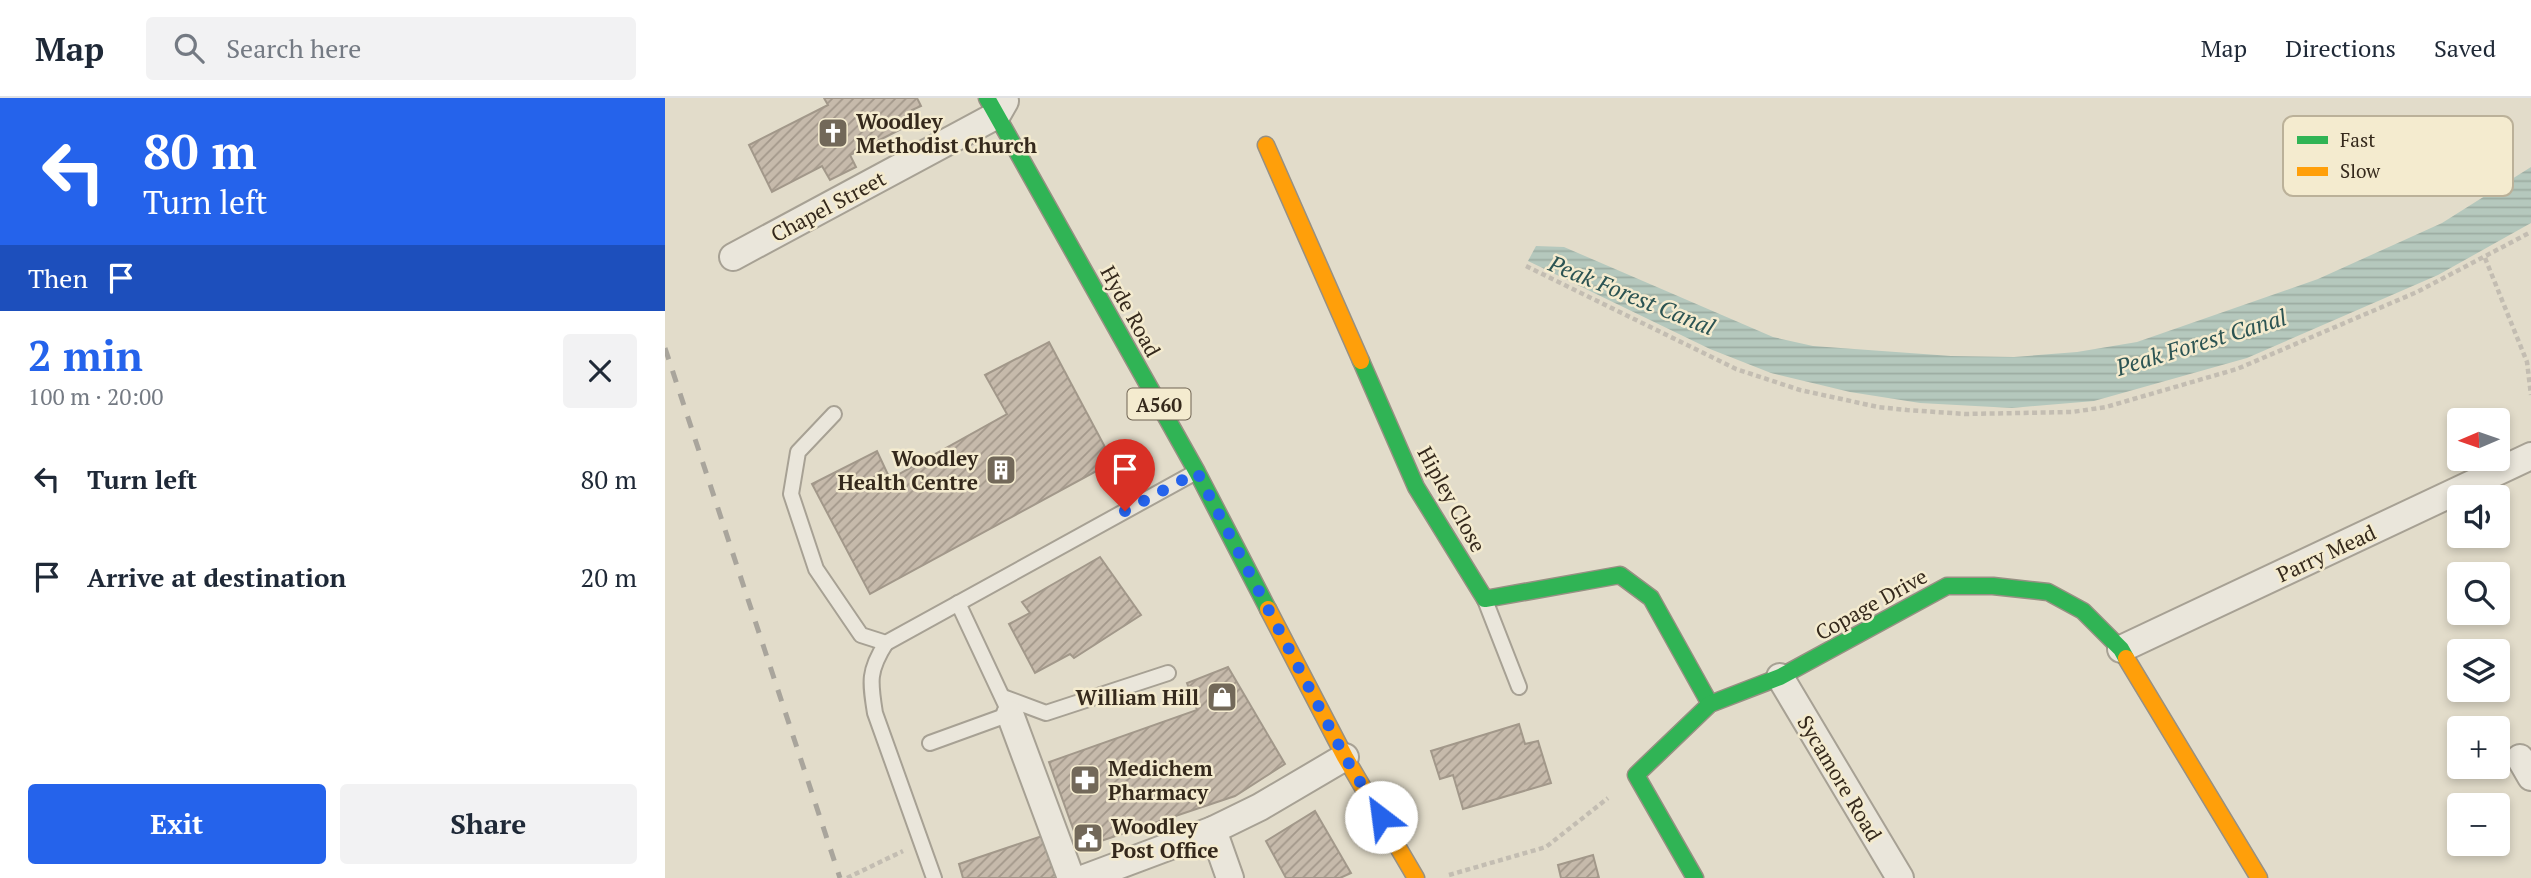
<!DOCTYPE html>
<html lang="en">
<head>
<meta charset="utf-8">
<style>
  :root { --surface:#fff; --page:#f2f2f3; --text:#1f2937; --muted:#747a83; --line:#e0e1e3; --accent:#2563eb }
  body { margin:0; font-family:"PT Serif",serif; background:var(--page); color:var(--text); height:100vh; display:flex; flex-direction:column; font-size:26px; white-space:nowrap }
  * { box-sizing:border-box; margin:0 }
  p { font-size:23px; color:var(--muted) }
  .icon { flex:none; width:38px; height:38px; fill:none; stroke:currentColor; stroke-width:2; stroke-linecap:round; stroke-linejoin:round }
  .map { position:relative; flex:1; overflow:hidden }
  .details { display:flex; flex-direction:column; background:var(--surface); width:665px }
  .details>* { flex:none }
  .top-card { background:#2563eb; color:#fff; overflow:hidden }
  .needle { width:46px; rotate:268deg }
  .tools { position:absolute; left:1782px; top:310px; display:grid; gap:14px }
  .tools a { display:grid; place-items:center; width:63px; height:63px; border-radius:7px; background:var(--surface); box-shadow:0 4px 10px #0003; font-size:35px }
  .pin { position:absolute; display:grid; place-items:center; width:60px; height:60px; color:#fff; margin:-72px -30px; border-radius:50% 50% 50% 0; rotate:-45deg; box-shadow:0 0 7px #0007 }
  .pin .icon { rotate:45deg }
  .me { position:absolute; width:77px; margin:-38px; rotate:330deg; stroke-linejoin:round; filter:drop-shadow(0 0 5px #0008) }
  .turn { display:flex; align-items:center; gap:24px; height:147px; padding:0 28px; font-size:32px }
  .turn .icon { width:91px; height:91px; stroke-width:2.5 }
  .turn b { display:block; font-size:49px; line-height:60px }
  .then { display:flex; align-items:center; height:66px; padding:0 28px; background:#0003; gap:14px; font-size:26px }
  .round { display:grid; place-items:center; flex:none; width:74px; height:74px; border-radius:7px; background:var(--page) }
  .head { display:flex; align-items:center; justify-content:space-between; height:119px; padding:0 28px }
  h1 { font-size:42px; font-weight:600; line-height:52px; color:var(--accent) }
  .button { display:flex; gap:14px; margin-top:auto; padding:14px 28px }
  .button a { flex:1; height:80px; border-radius:7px; background:var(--accent); color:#fff; font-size:28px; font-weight:600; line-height:80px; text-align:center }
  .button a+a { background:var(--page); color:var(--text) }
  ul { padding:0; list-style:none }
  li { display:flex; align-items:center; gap:21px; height:98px; padding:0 28px }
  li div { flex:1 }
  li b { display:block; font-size:26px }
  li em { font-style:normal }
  header { display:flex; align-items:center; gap:42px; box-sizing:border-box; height:98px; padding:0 35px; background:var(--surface); border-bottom:2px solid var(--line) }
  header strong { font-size:33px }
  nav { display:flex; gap:38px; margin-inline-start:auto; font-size:24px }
  .search { width:490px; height:63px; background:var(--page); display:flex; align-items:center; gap:18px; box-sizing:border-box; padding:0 24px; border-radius:7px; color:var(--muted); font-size:26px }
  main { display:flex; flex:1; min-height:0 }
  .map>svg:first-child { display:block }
  .water { fill:url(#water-rules) }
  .building { fill:url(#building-hatch); stroke:#a2988a; stroke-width:2 }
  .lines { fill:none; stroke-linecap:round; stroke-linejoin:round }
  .lane-casing { stroke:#a7a194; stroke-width:18 }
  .street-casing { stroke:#a7a194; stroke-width:30 }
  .fast-casing { stroke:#979083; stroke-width:19 }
  .slow-casing { stroke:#979083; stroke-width:19 }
  .path { stroke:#c3bdb2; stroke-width:4.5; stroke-dasharray:5 3.5; stroke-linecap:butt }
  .lane { stroke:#eae6db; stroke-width:14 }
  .street { stroke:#eae6db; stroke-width:26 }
  .fast { stroke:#30b455; stroke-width:16 }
  .slow { stroke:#ff9f0a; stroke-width:16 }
  .rail { stroke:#a9a59c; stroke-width:5; stroke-dasharray:12 12; stroke-linecap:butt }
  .route { stroke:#2563eb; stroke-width:12; stroke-dasharray:0 21.6 }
  .labels { text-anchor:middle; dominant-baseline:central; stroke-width:5; stroke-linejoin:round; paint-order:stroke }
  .shield { fill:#f4ebcf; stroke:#6e6352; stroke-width:2 }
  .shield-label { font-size:19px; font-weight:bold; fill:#35291c }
  .poi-label { font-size:21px; font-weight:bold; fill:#35291c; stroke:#f4ebcf; text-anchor:start }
  .street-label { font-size:21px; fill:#35291c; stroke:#f4ebcf }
  .water-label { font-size:23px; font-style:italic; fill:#2c5453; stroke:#f4ebcf }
  .key { fill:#f4ebcf; stroke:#bbb199; stroke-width:2 }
  .key-label { font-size:19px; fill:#35291c }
</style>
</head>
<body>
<header>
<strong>Map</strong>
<div class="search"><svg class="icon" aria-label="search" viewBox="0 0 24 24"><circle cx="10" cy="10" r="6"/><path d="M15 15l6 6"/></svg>Search here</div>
<nav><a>Map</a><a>Directions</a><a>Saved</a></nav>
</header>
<main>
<section class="details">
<div class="top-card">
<div class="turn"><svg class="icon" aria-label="left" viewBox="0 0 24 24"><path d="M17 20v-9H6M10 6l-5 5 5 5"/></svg><div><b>80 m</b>Turn left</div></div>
<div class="then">Then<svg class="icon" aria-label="arrive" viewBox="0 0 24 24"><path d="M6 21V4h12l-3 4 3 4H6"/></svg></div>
</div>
<div class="head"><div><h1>2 min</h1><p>100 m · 20:00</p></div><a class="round"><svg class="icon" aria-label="close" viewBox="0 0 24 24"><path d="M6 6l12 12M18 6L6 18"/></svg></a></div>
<ul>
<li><svg class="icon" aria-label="left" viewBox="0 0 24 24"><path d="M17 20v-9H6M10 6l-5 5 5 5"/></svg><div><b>Turn left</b></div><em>80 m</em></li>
<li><svg class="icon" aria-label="arrive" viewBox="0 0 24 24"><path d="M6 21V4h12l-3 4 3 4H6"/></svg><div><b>Arrive at destination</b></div><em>20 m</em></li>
</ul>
<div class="button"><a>Exit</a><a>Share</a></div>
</section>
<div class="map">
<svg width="1866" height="780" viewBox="0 0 1866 780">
  <defs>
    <pattern id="water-rules" width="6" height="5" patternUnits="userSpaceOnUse" patternTransform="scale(1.75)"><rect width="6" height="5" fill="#b5c8bd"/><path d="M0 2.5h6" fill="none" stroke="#9caca2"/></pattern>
    <pattern id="building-hatch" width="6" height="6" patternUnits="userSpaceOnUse" patternTransform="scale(1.75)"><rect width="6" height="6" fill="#c6baab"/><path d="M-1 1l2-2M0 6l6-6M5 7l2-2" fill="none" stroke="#a2978a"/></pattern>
  </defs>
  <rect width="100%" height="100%" fill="#e2dcca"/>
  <!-- water -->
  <path class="water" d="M1866,69V125L1773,177L1582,260L1429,303L1347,310L1255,305L1185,294L1106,275L1045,251L863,163L871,148L899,149L1108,239L1148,248L1286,258L1349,259L1412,254L1472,244L1653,181L1777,125Z"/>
  <!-- building -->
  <g class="building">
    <path d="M159,0H252L256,8L247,12L252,23L185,57L191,69L165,82L157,68L107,94L84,47L163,7Z"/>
    <path d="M384,244L448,364L205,496L147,386L212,353L225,381L342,316L320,277Z"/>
    <path d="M435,459L476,517L409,560L405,556L370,575L344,526L365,515L357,504Z"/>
    <path d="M563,569L620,666L570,698L415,750L384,664L532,612L522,585Z"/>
    <path d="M854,626L860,646L873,643L886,685L798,711L788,677L775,681L766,653Z"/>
    <path d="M650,713L686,775L675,780H621L601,743Z"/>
    <path d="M389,734L404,780H298L294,766Z"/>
    <path d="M928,757L934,780H896L893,767Z"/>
  </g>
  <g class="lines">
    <!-- lane casing -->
    <g class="lane-casing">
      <g id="lane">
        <path d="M169,316L133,354L126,396L151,471L196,537L221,545L531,374"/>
        <path d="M820,502L854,589"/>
        <path d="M221,545C203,573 205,584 210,615L269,780"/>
        <path d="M338,599L381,615L503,575"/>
        <path d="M265,645L345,616L293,505"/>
      </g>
    </g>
    <!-- street casing -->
    <g class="street-casing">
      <g id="street">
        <path d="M68,159L332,17L340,3"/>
        <path d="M1456,551L1866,358"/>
        <path d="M1115,579L1235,780"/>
        <path d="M345,616L406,780"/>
        <path d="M1855,660L1866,679"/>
        <path d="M548,732L565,780"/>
        <path d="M420,780L548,732L595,709L680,659"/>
      </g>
    </g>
    <!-- fast casing -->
    <g class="fast-casing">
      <g id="fast">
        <path d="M322,0L532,374L603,511"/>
        <path d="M696,263L751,389L820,501L955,477L986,500L1045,606"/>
        <path d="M1030,780L971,677L1045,606L1115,579L1282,488H1328L1383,494L1418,513L1456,551L1461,560"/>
      </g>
    </g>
    <!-- slow casing -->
    <g class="slow-casing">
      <g id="slow">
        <path d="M601,47L696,263"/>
        <path d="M603,511L680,659L751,780"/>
        <path d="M1461,560L1594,780"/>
      </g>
    </g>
    <!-- path -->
    <g class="path">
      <path d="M1820,160L1862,264L1866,297"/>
      <path d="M861,168L1071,271L1135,292L1213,309L1242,312L1300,316L1407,314L1441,309L1572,271L1752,194L1866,134"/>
      <path d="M784,777L881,749L943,700"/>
      <path d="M182,780L238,753"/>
    </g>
    <!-- lane -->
    <use href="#lane" class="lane"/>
    <!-- street -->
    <use href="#street" class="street"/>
    <!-- fast -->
    <use href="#fast" class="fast"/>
    <!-- slow -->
    <use href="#slow" class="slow"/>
    <!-- rail -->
    <path class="rail" d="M0,250L175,780"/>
  </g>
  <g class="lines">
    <!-- route -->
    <path class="route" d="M460,413L532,374L680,659L716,719"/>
  </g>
  <!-- icons -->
  <defs>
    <g id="church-square" transform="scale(1.575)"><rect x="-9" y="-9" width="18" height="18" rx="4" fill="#726859" stroke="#f4ebcf"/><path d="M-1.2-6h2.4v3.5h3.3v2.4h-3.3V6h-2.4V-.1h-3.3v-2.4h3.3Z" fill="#fff"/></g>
    <g id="building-square" transform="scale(1.575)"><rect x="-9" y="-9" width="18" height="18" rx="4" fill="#726859" stroke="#f4ebcf"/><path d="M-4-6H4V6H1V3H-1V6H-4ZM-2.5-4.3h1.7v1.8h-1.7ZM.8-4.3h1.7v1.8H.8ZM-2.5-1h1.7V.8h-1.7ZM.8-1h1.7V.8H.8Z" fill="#fff"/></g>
    <g id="shop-square" transform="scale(1.575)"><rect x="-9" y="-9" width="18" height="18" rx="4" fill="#726859" stroke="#f4ebcf"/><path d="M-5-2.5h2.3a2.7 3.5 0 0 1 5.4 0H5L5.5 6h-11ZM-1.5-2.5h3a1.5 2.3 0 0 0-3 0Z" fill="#fff"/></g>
    <g id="pharmacy-square" transform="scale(1.575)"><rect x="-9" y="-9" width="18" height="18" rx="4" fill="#726859" stroke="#f4ebcf"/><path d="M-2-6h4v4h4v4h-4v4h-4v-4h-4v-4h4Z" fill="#fff"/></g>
    <g id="civic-square" transform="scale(1.575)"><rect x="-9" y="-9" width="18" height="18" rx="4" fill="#726859" stroke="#f4ebcf"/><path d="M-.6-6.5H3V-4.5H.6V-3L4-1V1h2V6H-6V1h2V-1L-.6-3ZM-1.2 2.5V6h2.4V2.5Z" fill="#fff"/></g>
  </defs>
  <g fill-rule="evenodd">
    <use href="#church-square" x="168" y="35"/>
    <use href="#building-square" x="336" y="372"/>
    <use href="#shop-square" x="557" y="599"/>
    <use href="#pharmacy-square" x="420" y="682"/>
    <use href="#civic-square" x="423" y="740"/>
  </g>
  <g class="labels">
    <!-- shield labels -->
    <rect class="shield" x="462.5" y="290.5" width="63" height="31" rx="5"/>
    <g class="shield-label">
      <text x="494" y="306">A560</text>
    </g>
    <!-- poi labels -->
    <g class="poi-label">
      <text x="191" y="23">Woodley<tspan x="191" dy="24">Methodist Church</tspan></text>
      <text x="313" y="360" text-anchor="end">Woodley<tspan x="313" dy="24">Health Centre</tspan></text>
      <text x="534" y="599" text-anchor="end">William Hill</text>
      <text x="443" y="670">Medichem<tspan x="443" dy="24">Pharmacy</tspan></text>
      <text x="446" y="728">Woodley<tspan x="446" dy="24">Post Office</tspan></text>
    </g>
    <!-- street labels -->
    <g class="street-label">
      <text transform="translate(163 108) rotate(-28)">Chapel Street</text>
      <text transform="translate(466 213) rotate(61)">Hyde Road</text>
      <text transform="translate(787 401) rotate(61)">Hipley Close</text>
      <text transform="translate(1661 455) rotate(-25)">Parry Mead</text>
      <text transform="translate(1206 506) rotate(-29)">Copage Drive</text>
      <text transform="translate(1175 680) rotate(59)">Sycamore Road</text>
    </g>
    <!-- water labels -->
    <g class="water-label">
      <text transform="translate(967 197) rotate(22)">Peak Forest Canal</text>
      <text transform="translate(1536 244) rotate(-17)">Peak Forest Canal</text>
    </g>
  </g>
  <!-- legend -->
  <rect x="1618" y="18" width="230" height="80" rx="10" class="key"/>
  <rect x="1632" y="38" width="31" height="8" fill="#30b455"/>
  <rect x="1632" y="69" width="31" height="9" fill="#ff9f0a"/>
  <g class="key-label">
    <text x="1675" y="49">Fast</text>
    <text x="1675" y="80">Slow</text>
  </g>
</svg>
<div class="tools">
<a><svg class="needle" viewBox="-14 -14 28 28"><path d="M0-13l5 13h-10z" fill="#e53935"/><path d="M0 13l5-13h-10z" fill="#747a83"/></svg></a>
<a><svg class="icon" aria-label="sound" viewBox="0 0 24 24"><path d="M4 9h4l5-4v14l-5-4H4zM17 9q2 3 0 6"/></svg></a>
<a><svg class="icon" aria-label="search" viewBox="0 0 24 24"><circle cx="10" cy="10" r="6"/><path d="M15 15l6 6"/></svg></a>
<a><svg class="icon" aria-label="layers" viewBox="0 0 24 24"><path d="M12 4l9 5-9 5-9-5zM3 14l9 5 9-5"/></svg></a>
<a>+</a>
<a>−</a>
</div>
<div class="pin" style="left:460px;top:413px;background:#d93025"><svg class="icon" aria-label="arrive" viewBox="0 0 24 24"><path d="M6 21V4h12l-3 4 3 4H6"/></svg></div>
<svg class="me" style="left:716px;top:719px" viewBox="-20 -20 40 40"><circle r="19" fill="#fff"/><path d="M0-13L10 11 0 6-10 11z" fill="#2563eb"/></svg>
</div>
</main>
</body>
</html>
